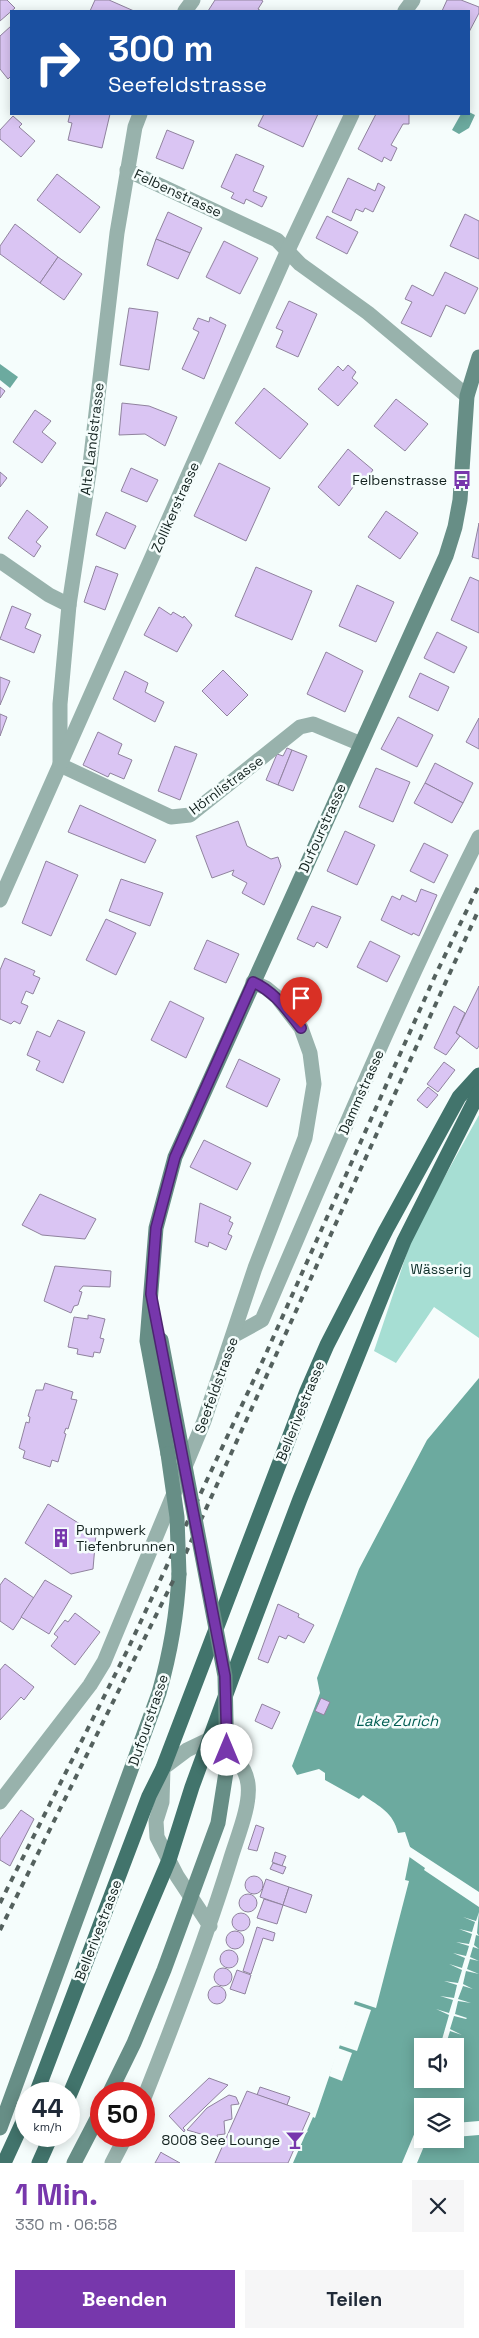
<!DOCTYPE html>
<html lang="de">
<head>
<meta charset="utf-8">
<style>
  :root { --surface:#fff; --page:#f6f6f7; --text:#1f2937; --muted:#747a83; --accent:#7737ac }
  body { margin:0; font-family:"Space Grotesk",sans-serif; background:var(--page); color:var(--text); height:100vh; display:flex; flex-direction:column; font-size:19px; white-space:nowrap }
  * { box-sizing:border-box; margin:0 }
  p { font-size:16px; color:var(--muted) }
  .icon { flex:none; width:28px; height:28px; fill:none; stroke:currentColor; stroke-width:2; stroke-linecap:round; stroke-linejoin:round }
  .map { position:relative; height:2163px; overflow:hidden }
  .side { display:flex; flex-direction:column; background:var(--surface); flex:1 }
  .side>* { flex:none }
  .guide { position:absolute; left:10px; top:10px; width:460px; height:105px; border-radius:0px; box-shadow:0 2px 12px #0003; background:#1a4fa0; color:#fff; overflow:hidden }
  .buttons { position:absolute; left:414px; top:2038px; display:grid; gap:10px }
  .buttons a { display:grid; place-items:center; width:50px; height:50px; border-radius:0px; background:var(--surface); box-shadow:0 2px 12px #0003; font-size:25px }
  .speed { position:absolute; left:15px; top:2082px; display:flex; gap:10px; font-size:25px; font-weight:700; text-align:center }
  .speed>* { display:grid; place-content:center; width:65px; height:65px; border-radius:50%; background:var(--surface); box-shadow:0 2px 12px #0003; line-height:1 }
  .speed small { font-size:12px; font-weight:400 }
  .speed .limit { border:8px solid #d22; background:#fff; color:#111 }
  .pin { position:absolute; display:grid; place-items:center; width:42px; height:42px; color:#fff; margin:-51px -21px; border-radius:50% 50% 50% 0; rotate:-45deg; box-shadow:0 0 5px #0007 }
  .pin .icon { rotate:45deg }
  .me { position:absolute; width:55px; margin:-28px; rotate:0deg; stroke-linejoin:round; filter:drop-shadow(0 0 4px #0008) }
  .turn { display:flex; align-items:center; gap:18px; height:105px; padding:0 15px; font-size:22px }
  .turn .icon { width:65px; height:65px; stroke-width:2.5 }
  .turn b { display:block; font-size:35px; line-height:42px }
  .round { display:grid; place-items:center; flex:none; width:52px; height:52px; border-radius:0px; background:var(--page) }
  .head { display:flex; align-items:center; justify-content:space-between; height:85px; padding:0 15px }
  h1 { font-size:30px; font-weight:600; line-height:38px; color:var(--accent) }
  .button { display:flex; gap:10px; margin-top:auto; padding:10px 15px }
  .button a { flex:1; height:58px; border-radius:0px; background:var(--accent); color:#fff; font-size:20px; font-weight:600; line-height:58px; text-align:center }
  .button a+a { background:var(--page); color:var(--text) }
  .map>svg:first-child { display:block }
  .green { fill:#a6ded3 }
  .water { fill:#6caa9f; fill-rule:evenodd }
  .pier { fill:#f5fdfc }
  .building { fill:#dac5f3; stroke:#90839e }
  .lines { fill:none; stroke-linecap:round; stroke-linejoin:round }
  .minor { stroke:#98b2ac; stroke-width:15 }
  .secondary { stroke:#678e86; stroke-width:15 }
  .primary { stroke:#42746c; stroke-width:15 }
  .rail { stroke:#54615e; stroke-width:4; stroke-dasharray:6 6; stroke-linecap:butt }
  .secondary-bridge { stroke:#678e86; stroke-width:15 }
  .route-casing { stroke:#4d2470; stroke-width:12 }
  .route { stroke:#7737ac; stroke-width:9 }
  .labels { text-anchor:middle; dominant-baseline:central; stroke-width:5; stroke-linejoin:round; paint-order:stroke }
  .street-label { font-size:14px; fill:#12211e; stroke:#f5fdfc }
  .poi-label { font-size:14px; fill:#12211e; stroke:#f5fdfc; text-anchor:end }
  .park-label { font-size:14px; fill:#10302b; stroke:#f5fdfc }
  .water-label { font-size:15px; font-style:italic; fill:#025e53; stroke:#f5fdfc }
</style>
</head>
<body>
<div class="map">
<svg width="479" height="2163" viewBox="0 0 479 2163">
  <rect width="100%" height="100%" fill="#f5fdfc"/>
  <!-- green -->
  <path class="green" d="M479,1115V1338L434,1307L396,1363L374,1351L414,1232Z"/>
  <!-- water -->
  <g class="water">
    <path d="M469,112L475,115L469,128L459,134L452,130L461,114H469Z"/>
    <path d="M0,364L18,377L10,388L0,380Z"/>
    <path d="M479,1378V2163H293L313,2117L315,2118L355,2001L376,2008L409,1881L405,1880L411,1850L405,1832L398,1833C393,1812 380,1807 363,1795L359,1799L325,1780V1773L319,1769L297,1775L292,1766L320,1693L317,1678L359,1569L427,1440ZM422,2046H455V2079H422ZM422,2106H455V2139H422Z"/>
  </g>
  <!-- pier -->
  <g class="pier">
    <path d="M407,1845L479,1892V1907L424,1870L425,1868L408,1856Z"/>
    <path d="M479,1912L477,1933L479,1936L476,1935L474,1945L479,1949L473,1947L470,1957L479,1961L470,1959L467,1969L479,1974L466,1971L463,1984L473,1989L463,1986L458,1999L471,2003L458,2001L455,2014L467,2018L466,2019L454,2016L450,2029L462,2035L450,2031L446,2044L452,2046H440V2045L428,2041L441,2043L449,2015L436,2009L449,2013L453,2000L440,1996L454,1998L457,1985L444,1981L458,1983L462,1970L449,1964L462,1968L465,1958L453,1953L466,1956L469,1946L456,1942L469,1944L472,1934L459,1929L472,1932L475,1922L463,1917L476,1921Z"/>
    <path d="M353,2004L371,2010L357,2051L339,2045Z"/>
    <path d="M338,2048L352,2053L342,2081L329,2076Z"/>
    <path d="M479,2121V2135L455,2137V2123Z"/>
    <path d="M418,2125H422V2139H427L417,2163H402Z"/>
  </g>
  <!-- building -->
  <g class="building">
    <path d="M0,0H7L15,8L0,21Z"/>
    <path d="M95,0H109L134,11H90Z"/>
    <path d="M215,0H261L263,1L258,9L261,11H208Z"/>
    <path d="M447,0H461L479,7V13L469,32V11H442Z"/>
    <path d="M11,26V76L8,79L0,69V36Z"/>
    <path d="M70,114H110L102,148L68,140L72,123L68,122Z"/>
    <path d="M264,114H318L303,147L258,126Z"/>
    <path d="M376,114H409V124H403L391,145L397,148L391,161L384,157L382,162L358,149Z"/>
    <path d="M13,116L22,124L19,127L35,141L21,157L0,139V130Z"/>
    <path d="M167,130L194,141L183,169L156,158Z"/>
    <path d="M236,154L264,166L253,191L267,197L262,207L246,199L244,204L231,198L234,193L221,187Z"/>
    <path d="M57,174L100,207L80,233L37,200Z"/>
    <path d="M348,178L375,191L378,183L385,187L373,212L365,208L363,212L356,209L351,221L332,212Z"/>
    <path d="M168,212L202,228L190,253L156,239Z"/>
    <path d="M465,214L479,221V259L450,246Z"/>
    <path d="M327,216L358,232L347,254L316,238Z"/>
    <path d="M15,224L58,257L40,283L0,254V246Z"/>
    <path d="M156,239L190,253L178,279L147,265Z"/>
    <path d="M224,241L258,258L240,294L206,277Z"/>
    <path d="M58,257L82,274L64,300L40,283Z"/>
    <path d="M445,272L478,288L465,314L446,305L431,337L401,323L412,302L405,299L412,285L433,296Z"/>
    <path d="M289,301L317,314L298,357L276,347L283,331L276,328Z"/>
    <path d="M129,308L158,312L149,370L120,365Z"/>
    <path d="M210,317L226,325L204,379L182,369L199,332L193,329L198,318L209,322Z"/>
    <path d="M348,365L356,372L352,378L358,383L338,406L318,389L338,366L343,371Z"/>
    <path d="M0,387L5,391L0,398Z"/>
    <path d="M264,388L308,424L280,459L235,423Z"/>
    <path d="M396,399L428,424L405,451L374,426Z"/>
    <path d="M122,403L149,406L177,417L165,446L145,434L119,435Z"/>
    <path d="M35,410L51,421L42,432L56,443L42,463L13,442Z"/>
    <path d="M348,449L373,470L364,482L359,479L339,506L318,487Z"/>
    <path d="M219,463L270,488L246,541L194,516Z"/>
    <path d="M131,468L158,480L147,502L121,491Z"/>
    <path d="M0,472L7,478L0,487Z"/>
    <path d="M27,510L48,527L36,542L41,546L34,557L8,538Z"/>
    <path d="M386,511L418,533L400,559L368,537Z"/>
    <path d="M106,512L136,526L125,549L96,535Z"/>
    <path d="M479,523V559L472,557Z"/>
    <path d="M96,566L118,574L105,610L84,602Z"/>
    <path d="M256,567L312,591L292,640L235,616Z"/>
    <path d="M470,577L479,581V633L451,620Z"/>
    <path d="M357,585L394,602L376,642L339,626Z"/>
    <path d="M12,606L31,614L25,628L41,635L34,653L0,639Z"/>
    <path d="M159,607L171,615L173,612L183,618L184,616L192,625L177,652L144,635Z"/>
    <path d="M437,632L467,647L454,673L424,658Z"/>
    <path d="M326,652L363,671L345,712L307,694Z"/>
    <path d="M223,670L248,695L227,716L202,691Z"/>
    <path d="M125,671L148,683L145,692L164,702L155,722L113,699Z"/>
    <path d="M420,673L449,687L438,711L409,697Z"/>
    <path d="M0,677L10,681L0,705Z"/>
    <path d="M0,714L7,717L0,736Z"/>
    <path d="M398,717L433,735L417,767L381,749Z"/>
    <path d="M479,718V749L466,742Z"/>
    <path d="M98,732L122,744L118,754L132,760L124,779L110,773L108,777L83,765Z"/>
    <path d="M175,746L197,754L180,800L158,791Z"/>
    <path d="M287,748L292,750L278,785L266,780L277,754L283,756Z"/>
    <path d="M292,750L307,756L293,791L278,785Z"/>
    <path d="M435,763L473,783L463,803L425,783Z"/>
    <path d="M376,768L410,782L393,822L359,807Z"/>
    <path d="M425,783L463,803L452,823L414,803Z"/>
    <path d="M80,805L156,840L145,863L68,832Z"/>
    <path d="M238,821L247,846L271,859L278,857L281,866L264,905L242,893L247,883L232,875L234,870L212,878L196,836Z"/>
    <path d="M345,831L375,845L357,885L327,871Z"/>
    <path d="M424,843L448,855L434,883L410,871Z"/>
    <path d="M46,861L78,875L51,936L22,923Z"/>
    <path d="M121,879L163,893L150,926L109,911Z"/>
    <path d="M421,889L437,895L419,936L413,933L412,935L381,920L392,896L400,900L402,895L416,902Z"/>
    <path d="M312,906L341,917L327,948L317,942L314,947L297,939Z"/>
    <path d="M106,919L136,933L116,975L86,960Z"/>
    <path d="M207,940L239,954L226,983L194,969Z"/>
    <path d="M370,941L400,956L387,982L357,967Z"/>
    <path d="M5,958L35,971L33,975L40,978L33,994L26,991L21,1003L28,1006L20,1024L14,1021L11,1024L0,1019V970Z"/>
    <path d="M479,986V1046L477,1049L456,1033Z"/>
    <path d="M170,1001L204,1018L186,1058L151,1040Z"/>
    <path d="M454,1006L465,1013L456,1033L460,1036L446,1055L434,1048Z"/>
    <path d="M58,1020L85,1032L63,1083L36,1070L40,1061L27,1055L37,1031L50,1037Z"/>
    <path d="M239,1059L280,1079L267,1107L226,1087Z"/>
    <path d="M444,1062L455,1070L438,1092L427,1084Z"/>
    <path d="M428,1087L438,1095L427,1108L417,1100Z"/>
    <path d="M204,1140L251,1163L237,1190L190,1167Z"/>
    <path d="M40,1194L96,1219L85,1239L42,1235L22,1225Z"/>
    <path d="M200,1203L231,1217L229,1221L233,1223L228,1234L232,1236L226,1250L209,1242L208,1247L195,1242Z"/>
    <path d="M55,1266L111,1271L110,1287L83,1286L79,1291L82,1292L78,1305L74,1306L71,1313L44,1301Z"/>
    <path d="M88,1315L105,1319L100,1338L104,1339L100,1353L94,1352L93,1357L77,1354L78,1349L68,1347L74,1317L88,1319Z"/>
    <path d="M45,1383L73,1392L71,1399L77,1400L68,1429L66,1428L64,1433L66,1434L58,1462L52,1460L50,1467L23,1458L25,1451L19,1448L26,1422L29,1423L30,1417L28,1416L36,1390H43Z"/>
    <path d="M48,1504L96,1534L93,1569L71,1574L25,1543Z"/>
    <path d="M5,1578L34,1598L13,1630L0,1621V1585Z"/>
    <path d="M45,1580L72,1596L49,1634L21,1617Z"/>
    <path d="M278,1604L299,1614L298,1617L314,1625L304,1643L288,1635L286,1639L279,1636L268,1663L258,1659Z"/>
    <path d="M75,1613L100,1632L75,1665L51,1646L58,1637L54,1634L65,1620L68,1622Z"/>
    <path d="M5,1664L34,1687L24,1700L21,1697L0,1720V1670Z"/>
    <path d="M321,1698L330,1702L324,1715L315,1711Z"/>
    <path d="M262,1704L280,1712L272,1729L255,1721Z"/>
    <path d="M21,1810L34,1819L10,1866L0,1860V1839Z"/>
    <path d="M256,1825L264,1828L257,1851L248,1849Z"/>
    <path d="M275,1852L286,1856L282,1866L272,1862Z"/>
    <path d="M273,1863L286,1867L283,1874L270,1869Z"/>
    <circle cx="254" cy="1885" r="9"/>
    <path d="M266,1879L289,1887L283,1905L260,1897Z"/>
    <path d="M289,1887L312,1895L306,1913L283,1905Z"/>
    <circle cx="248" cy="1903" r="9"/>
    <path d="M264,1899L283,1905L277,1924L257,1918Z"/>
    <circle cx="241" cy="1922" r="9"/>
    <path d="M257,1927L275,1933L273,1941L263,1938L251,1974L243,1971Z"/>
    <circle cx="235" cy="1940" r="9"/>
    <circle cx="229" cy="1959" r="9"/>
    <circle cx="223" cy="1977" r="9"/>
    <path d="M237,1970L251,1975L245,1994L230,1989Z"/>
    <circle cx="217" cy="1995" r="9"/>
    <path d="M209,2078L228,2085L183,2128L185,2130L184,2132L169,2116Z"/>
    <path d="M260,2087L290,2097L287,2105L257,2095Z"/>
    <path d="M247,2091L310,2113L288,2163H215Z"/>
    <path d="M229,2095L236,2097L239,2104L231,2105L232,2119L224,2121L225,2134L217,2135L218,2139L187,2130L207,2108Z"/>
    <path d="M161,2152L162,2153L180,2163H155Z"/>
  </g>
  <g class="lines">
    <!-- minor -->
    <g class="minor">
      <path d="M185,11L193,0"/>
      <path d="M405,11L413,0"/>
      <path d="M140,114L135,127L117,233L89,473L69,605L60,704V765L171,817L190,815L300,727L313,724L361,744"/>
      <path d="M127,170L277,240L300,264L368,313L467,396"/>
      <path d="M0,561L49,595L69,605"/>
      <path d="M0,900L288,250L352,114"/>
      <path d="M233,1336L262,1320C332,1158 400,994 479,837"/>
      <path d="M0,1802L90,1685L104,1662L204,1421L255,1268L305,1138L314,1084L310,1053L301,1028L277,997L266,988L253,982"/>
      <path d="M144,2098C175,2020 205,1942 230,1861C236,1840 251,1806 248,1784C245,1761 227,1751 210,1739L187,1750L163,1768L162,1802L156,1821L157,1837L177,1876L210,1926"/>
      <path d="M112,2163L126,2136"/>
    </g>
    <!-- secondary -->
    <g class="secondary">
      <path d="M168,1454L147,1341L156,1228L175,1157L446,556L455,527L460,500L467,396L479,357"/>
      <path d="M0,2128L159,1693C170,1654 177,1616 179,1574"/>
      <path d="M74,2163L101,2111"/>
    </g>
    <!-- primary -->
    <g class="primary">
      <path d="M36,2094L149,1796L163,1768L307,1391L327,1345L386,1230L459,1097L479,1075"/>
      <path d="M69,2096L169,1860L192,1787L232,1678L300,1499L404,1241L479,1092"/>
      <path d="M4,2163L26,2115"/>
      <path d="M39,2163L51,2136"/>
    </g>
    <!-- rail -->
    <g class="rail">
      <path d="M0,1903L127,1651L264,1358L435,976L479,885"/>
      <path d="M0,1930L174,1579L479,909"/>
    </g>
    <!-- secondary-bridge -->
    <g class="secondary-bridge">
      <path d="M168,1454L177,1517L179,1574"/>
      <path d="M109,2094L134,2043L164,1970L218,1823L227,1766L225,1676L161,1340"/>
    </g>
  </g>
  <g class="lines">
    <!-- route casing -->
    <g class="route-casing">
      <path id="route" d="M227,1750L225,1676L151,1294L156,1228L175,1157L253,982C275,992 286,1009 301,1028"/>
    </g>
    <!-- route -->
    <use href="#route" class="route"/>
  </g>
  <!-- icons -->
  <defs>
    <g id="bus-bare" transform="scale(1.5)"><path d="M-5-6H5V4H4V6H2V4H-2V6H-4V4H-5ZM-3.5-4V0h7V-4ZM-3.5 1.2v1.5H-2V1.2ZM2 1.2v1.5H3.5V1.2Z" fill="#7737ac" stroke="#f5fdfc" stroke-width="2.5" paint-order="stroke"/></g>
    <g id="building-bare" transform="scale(1.5)"><path d="M-4-6H4V6H1V3H-1V6H-4ZM-2.5-4.3h1.7v1.8h-1.7ZM.8-4.3h1.7v1.8H.8ZM-2.5-1h1.7V.8h-1.7ZM.8-1h1.7V.8H.8Z" fill="#7737ac" stroke="#f5fdfc" stroke-width="2.5" paint-order="stroke"/></g>
    <g id="bar-bare" transform="scale(1.5)"><path d="M-6-5H6L.8 .8V4.5H3.5V6h-7V4.5H-.8V.8Z" fill="#7737ac" stroke="#f5fdfc" stroke-width="2.5" paint-order="stroke"/></g>
  </defs>
  <g fill-rule="evenodd">
    <use href="#bus-bare" x="462" y="480"/>
    <use href="#building-bare" x="61" y="1538"/>
    <use href="#bar-bare" x="295" y="2140"/>
  </g>
  <g class="labels">
    <!-- street labels -->
    <g class="street-label">
      <text transform="translate(178 193) rotate(25)">Felbenstrasse</text>
      <text transform="translate(92 439) rotate(-83)">Alte Landstrasse</text>
      <text transform="translate(175 507) rotate(-66)">Zollikerstrasse</text>
      <text transform="translate(226 785) rotate(-37)">Hörnlistrasse</text>
      <text transform="translate(322 828) rotate(-66)">Dufourstrasse</text>
      <text transform="translate(361 1092) rotate(-66)">Dammstrasse</text>
      <text transform="translate(216 1385) rotate(-70)">Seefeldstrasse</text>
      <text transform="translate(300 1411) rotate(-68)">Bellerivestrasse</text>
      <text transform="translate(148 1720) rotate(-71)">Dufourstrasse</text>
      <text transform="translate(98 1930) rotate(-69)">Bellerivestrasse</text>
    </g>
    <!-- poi labels -->
    <g class="poi-label">
      <text x="447" y="480">Felbenstrasse</text>
      <text x="76" y="1530" text-anchor="start">Pumpwerk<tspan x="76" dy="16">Tiefenbrunnen</tspan></text>
      <text x="280" y="2140">8008 See Lounge</text>
    </g>
    <!-- park labels -->
    <g class="park-label">
      <text x="441" y="1269">Wässerig</text>
    </g>
    <!-- water labels -->
    <g class="water-label">
      <text x="397" y="1720">Lake Zurich</text>
    </g>
  </g>
</svg>
<div class="buttons">
<a><svg class="icon" aria-label="sound" viewBox="0 0 24 24"><path d="M4 9h4l5-4v14l-5-4H4zM17 9q2 3 0 6"/></svg></a>
<a><svg class="icon" aria-label="layers" viewBox="0 0 24 24"><path d="M12 4l9 5-9 5-9-5zM3 14l9 5 9-5"/></svg></a>
</div>
<div class="speed"><div>44<small>km/h</small></div><div class="limit">50</div></div>
<div class="pin" style="left:301px;top:1028px;background:#d93025"><svg class="icon" aria-label="arrive" viewBox="0 0 24 24"><path d="M6 21V4h12l-3 4 3 4H6"/></svg></div>
<svg class="me" style="left:227px;top:1750px" viewBox="-20 -20 40 40"><circle r="19" fill="#fff"/><path d="M0-13L10 11 0 6-10 11z" fill="#7737ac"/></svg>
<div class="guide">
<div class="turn"><svg class="icon" aria-label="right" viewBox="0 0 24 24"><path d="M7 20v-9h11M14 6l5 5-5 5"/></svg><div><b>300 m</b>Seefeldstrasse</div></div>
</div>
</div>
<section class="side">
<div class="head"><div><h1>1 Min.</h1><p>330 m · 06:58</p></div><a class="round"><svg class="icon" aria-label="close" viewBox="0 0 24 24"><path d="M6 6l12 12M18 6L6 18"/></svg></a></div>
<div class="button"><a>Beenden</a><a>Teilen</a></div>
</section>
</body>
</html>
